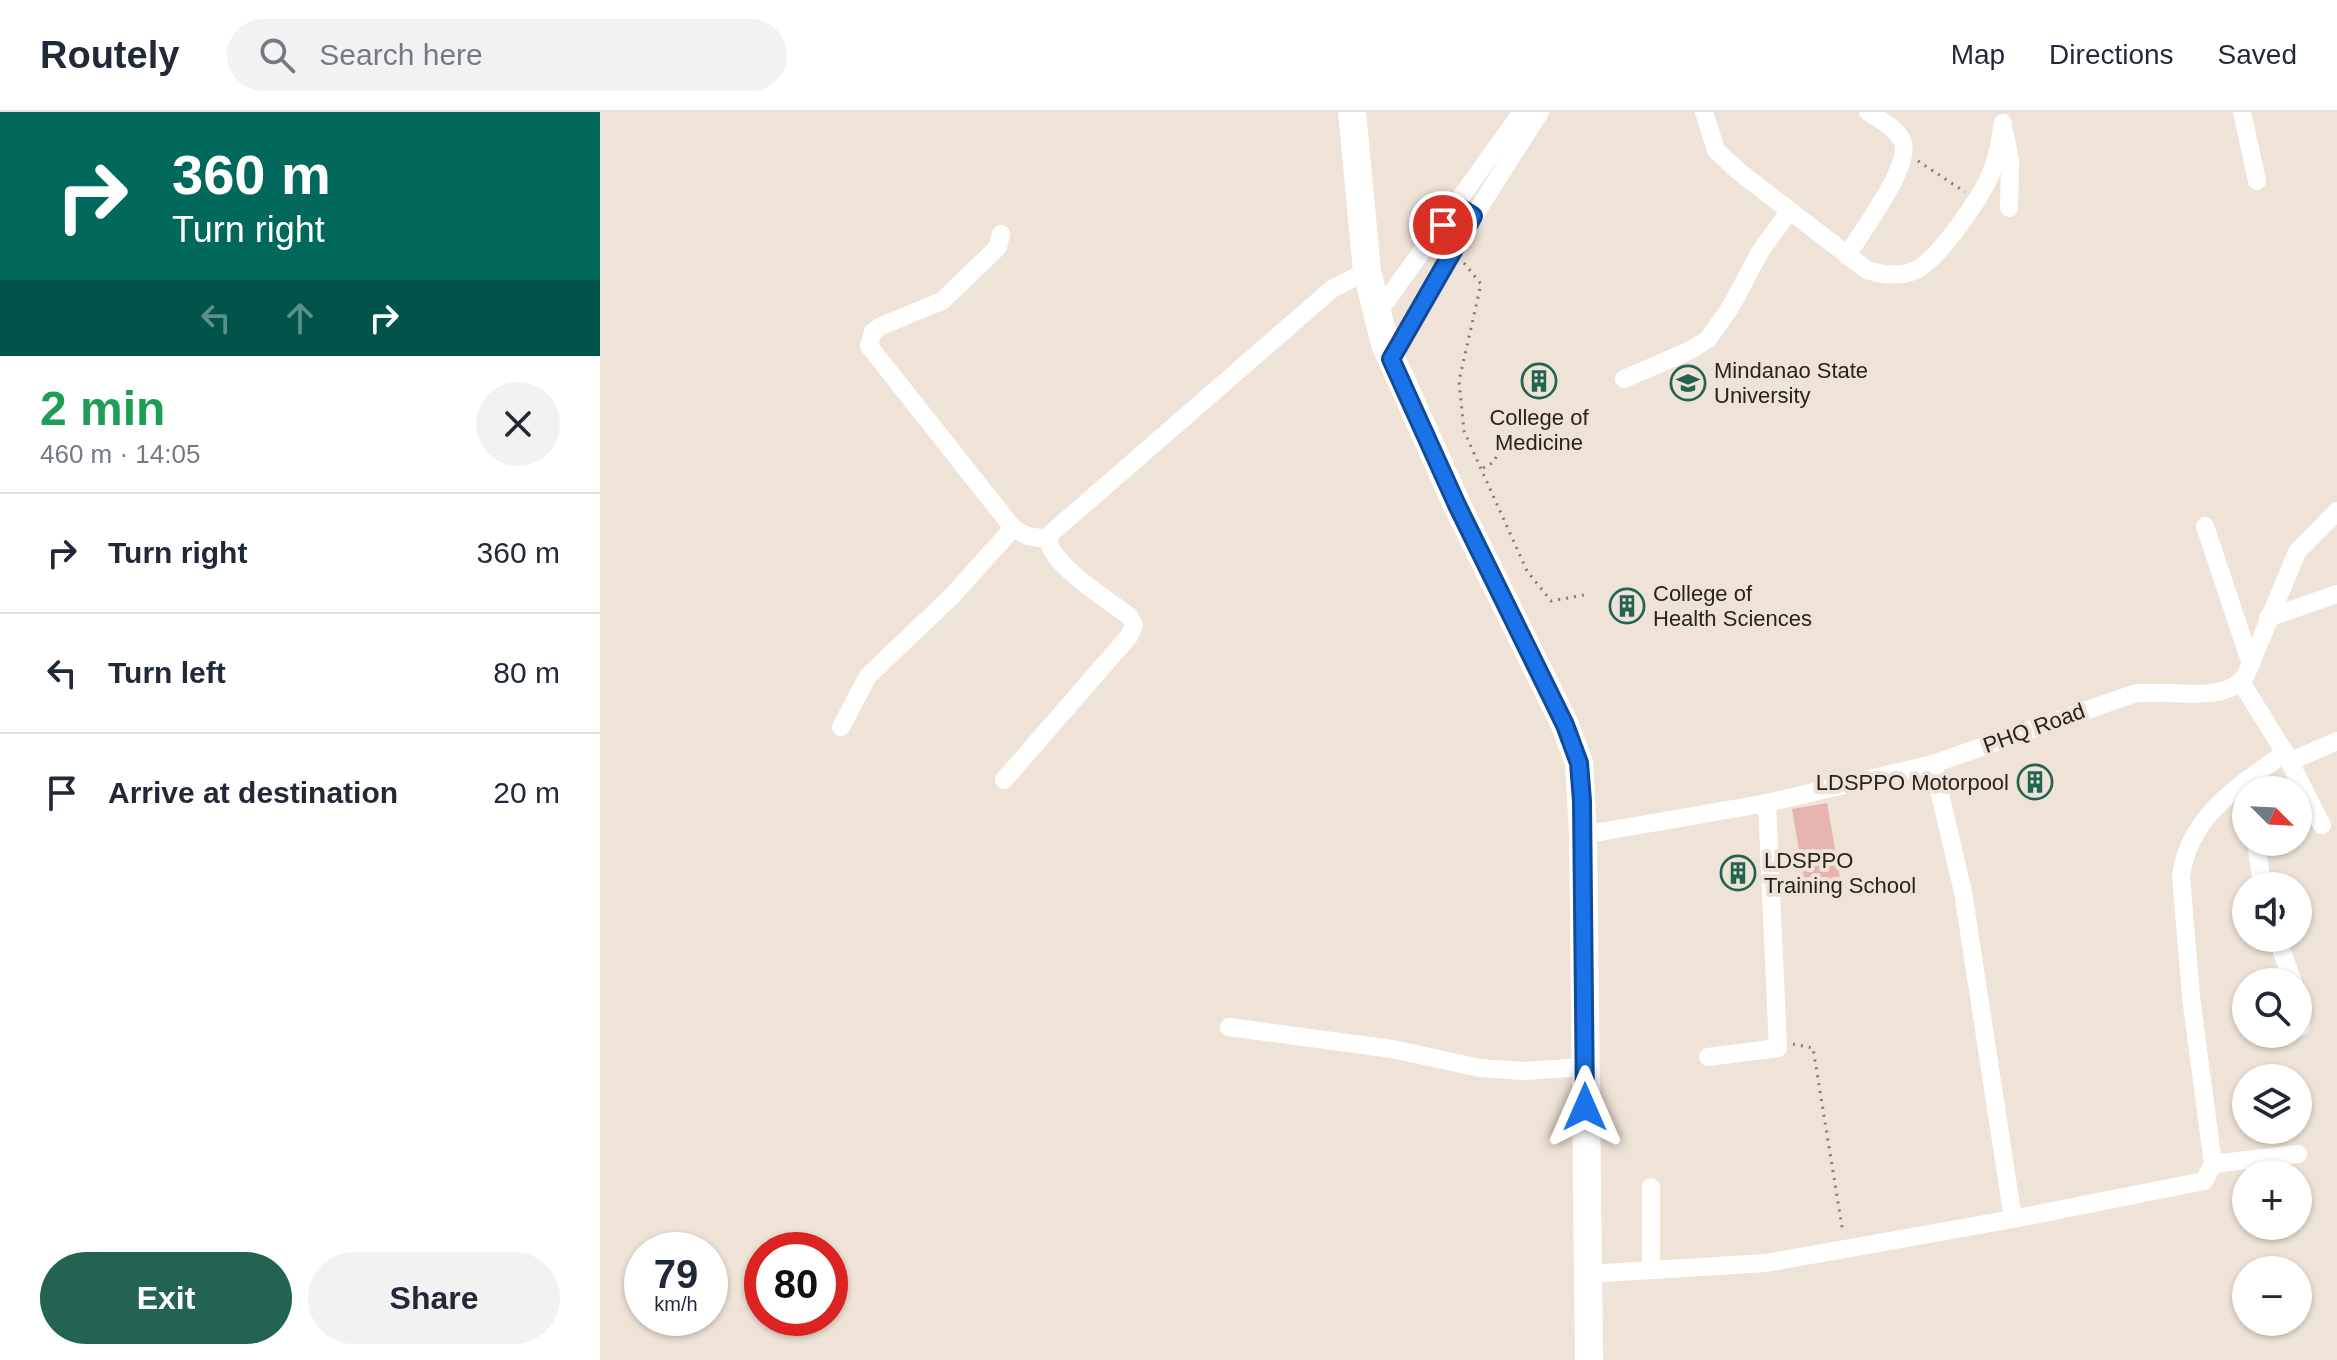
<!DOCTYPE html>
<html lang="en">
<head>
<meta charset="utf-8">
<style>
  :root { --surface:#fff; --page:#f2f2f3; --text:#1f2937; --muted:#747a83; --line:#e0e1e3; --accent:#226352 }
  body { margin:0; font-family:Arial,sans-serif; background:var(--page); color:var(--text); height:100vh; display:flex; flex-direction:column; font-size:30px; white-space:nowrap }
  * { box-sizing:border-box; margin:0 }
  p { font-size:26px; color:var(--muted) }
  .icon { flex:none; width:44px; height:44px; fill:none; stroke:currentColor; stroke-width:2; stroke-linecap:round; stroke-linejoin:round }
  .map { position:relative; flex:1; overflow:hidden }
  .sheet { display:flex; flex-direction:column; background:var(--surface); width:600px }
  .sheet>* { flex:none }
  .guide { background:#00695c; color:#fff; overflow:hidden }
  .needle { width:52px; rotate:114deg }
  .tools { position:absolute; left:1632px; top:664px; display:grid; gap:16px }
  .tools a { display:grid; place-items:center; width:80px; height:80px; border-radius:50%; background:var(--surface); box-shadow:0 2px 6px #0004; font-size:40px }
  .speed { position:absolute; left:24px; top:1120px; display:flex; gap:16px; font-size:40px; font-weight:700; text-align:center }
  .speed>* { display:grid; place-content:center; width:104px; height:104px; border-radius:50%; background:var(--surface); box-shadow:0 2px 6px #0004; line-height:1 }
  .speed small { font-size:20px; font-weight:400 }
  .speed .limit { border:12px solid #d22; background:#fff; color:#111 }
  .pin { position:absolute; display:grid; place-items:center; width:68px; height:68px; color:#fff; margin:-34px; border:4px solid #fff; border-radius:50%; box-shadow:0 2px 8px #0007 }
  .me { position:absolute; width:88px; margin:-44px; rotate:0deg; stroke-linejoin:round; filter:drop-shadow(0 0 6px #0008) }
  .turn { display:flex; align-items:center; gap:28px; height:168px; padding:0 40px; font-size:36px }
  .turn .icon { width:104px; height:104px; stroke-width:2.5 }
  .turn b { display:block; font-size:56px; line-height:68px }
  .lanes { display:flex; align-items:center; height:76px; padding:0 40px; background:#0003; justify-content:center; gap:40px; direction:ltr }
  .lanes .off { opacity:.35 }
  .round { display:grid; place-items:center; flex:none; width:84px; height:84px; border-radius:42px; background:var(--page) }
  .headline { display:flex; align-items:center; justify-content:space-between; height:136px; padding:0 40px }
  h1 { font-size:48px; font-weight:600; line-height:60px; color:#1e9e55 }
  .action { display:flex; gap:16px; margin-top:auto; padding:16px 40px }
  .action a { flex:1; height:92px; border-radius:48px; background:var(--accent); color:#fff; font-size:32px; font-weight:600; line-height:92px; text-align:center }
  .action a+a { background:var(--page); color:var(--text) }
  ul { padding:0; list-style:none }
  li { display:flex; align-items:center; gap:24px; height:120px; padding:0 40px; border-top:2px solid var(--line) }
  li div { flex:1 }
  li b { display:block; font-size:30px }
  li em { font-style:normal }
  header { display:flex; align-items:center; gap:48px; box-sizing:border-box; height:112px; padding:0 40px; background:var(--surface); border-bottom:2px solid var(--line) }
  header strong { font-size:38px }
  nav { display:flex; gap:44px; margin-inline-start:auto; font-size:28px }
  .search { width:560px; height:72px; background:var(--page); display:flex; align-items:center; gap:20px; box-sizing:border-box; padding:0 28px; border-radius:44px; color:var(--muted); font-size:30px }
  main { display:flex; flex:1; min-height:0 }
  .map>svg:first-child { display:block }
  .green { fill:#e6b3b1 }
  .lines { fill:none; stroke-linecap:round; stroke-linejoin:round }
  .path { stroke:#827b73; stroke-width:3; stroke-dasharray:2 6; stroke-linecap:butt }
  .minor { stroke:#fff; stroke-width:18 }
  .highway { stroke:#fff; stroke-width:28 }
  .route-casing { stroke:#114b97; stroke-width:20 }
  .route { stroke:#1a73e8; stroke-width:14 }
  .labels { text-anchor:middle; dominant-baseline:central; stroke-width:8; stroke-linejoin:round; paint-order:stroke }
  .poi-label { font-size:22px; fill:#27231f; stroke:#efe3d8; text-anchor:start }
  .street-label { font-size:22px; fill:#27231f; stroke:#efe3d8 }
</style>
</head>
<body>
<header>
<strong>Routely</strong>
<div class="search"><svg class="icon" aria-label="search" viewBox="0 0 24 24"><circle cx="10" cy="10" r="6"/><path d="M15 15l6 6"/></svg>Search here</div>
<nav><a>Map</a><a>Directions</a><a>Saved</a></nav>
</header>
<main>
<section class="sheet">
<div class="guide">
<div class="turn"><svg class="icon" aria-label="right" viewBox="0 0 24 24"><path d="M7 20v-9h11M14 6l5 5-5 5"/></svg><div><b>360 m</b>Turn right</div></div>
<div class="lanes"><svg class="icon off" aria-label="left" viewBox="0 0 24 24"><path d="M17 20v-9H6M10 6l-5 5 5 5"/></svg><svg class="icon off" aria-label="ahead" viewBox="0 0 24 24"><path d="M12 20V5M6 11l6-6 6 6"/></svg><svg class="icon" aria-label="right" viewBox="0 0 24 24"><path d="M7 20v-9h11M14 6l5 5-5 5"/></svg></div>
</div>
<div class="headline"><div><h1>2 min</h1><p>460 m · 14:05</p></div><a class="round"><svg class="icon" aria-label="close" viewBox="0 0 24 24"><path d="M6 6l12 12M18 6L6 18"/></svg></a></div>
<ul>
<li><svg class="icon" aria-label="right" viewBox="0 0 24 24"><path d="M7 20v-9h11M14 6l5 5-5 5"/></svg><div><b>Turn right</b></div><em>360 m</em></li>
<li><svg class="icon" aria-label="left" viewBox="0 0 24 24"><path d="M17 20v-9H6M10 6l-5 5 5 5"/></svg><div><b>Turn left</b></div><em>80 m</em></li>
<li><svg class="icon" aria-label="arrive" viewBox="0 0 24 24"><path d="M6 21V4h12l-3 4 3 4H6"/></svg><div><b>Arrive at destination</b></div><em>20 m</em></li>
</ul>
<div class="action"><a>Exit</a><a>Share</a></div>
</section>
<div class="map">
<svg width="1737" height="1248" viewBox="0 0 1737 1248">
  <rect width="100%" height="100%" fill="#efe3d8"/>
  <!-- green -->
  <path class="green" d="M1227,691L1240,766L1205,772L1192,697Z"/>
  <g class="lines">
    <!-- path -->
    <g class="path">
      <path d="M1318,49L1365,80"/>
      <path d="M864,151L881,172L859,269L864,319L927,459L951,489L984,483"/>
      <path d="M883,356L894,350L899,338"/>
      <path d="M1193,932L1213,936L1243,1121"/>
    </g>
    <!-- minor -->
    <g class="minor">
      <path d="M1104,0L1116,38L1137,58L1267,158C1282,163 1306,166 1321,155C1342,141 1378,89 1389,66C1397,48 1400,30 1403,11"/>
      <path d="M1642,0L1657,69"/>
      <path d="M1405,22L1410,49L1409,96"/>
      <path d="M401,122L398,135L342,189L281,214L273,220L269,234L413,416L427,424L447,427"/>
      <path d="M1247,144C1260,121 1314,52 1302,28C1295,15 1280,8 1268,0"/>
      <path d="M776,203L922,0"/>
      <path d="M791,247L849,143L940,0"/>
      <path d="M1024,267L1091,238L1108,227L1130,196L1161,138L1189,100"/>
      <path d="M1605,414L1651,552"/>
      <path d="M1668,506L1737,482"/>
      <path d="M1641,570L1685,641L1722,713"/>
      <path d="M241,615L268,564L351,485L413,416"/>
      <path d="M1689,650L1737,629"/>
      <path d="M1333,652L1363,780L1413,1107"/>
      <path d="M404,668L530,523L534,513L529,504C509,489 446,450 448,424L732,177L767,159"/>
      <path d="M983,723L1167,691L1333,652L1533,582C1568,576 1625,594 1646,563L1697,440L1737,399"/>
      <path d="M1656,730L1662,774"/>
      <path d="M1677,826L1693,870"/>
      <path d="M1698,886L1701,915"/>
      <path d="M629,915L792,937L880,956L923,959L984,955"/>
      <path d="M1108,945L1178,936L1167,691"/>
      <path d="M1613,1052L1698,1042"/>
      <path d="M1051,1156V1075"/>
      <path d="M988,1162L1166,1151L1413,1107L1604,1069L1613,1052L1591,885L1581,765C1588,705 1638,674 1685,641"/>
    </g>
    <!-- highway -->
    <path class="highway" d="M752,0L767,159L785,232L857,393L965,613L979,651L983,723L989,1248"/>
  </g>
  <g class="lines">
    <!-- route casing -->
    <g class="route-casing">
      <path id="route" d="M843,113L857,94L873,104L791,247L857,393L965,613L979,651L982,689L985,995"/>
    </g>
    <!-- route -->
    <use href="#route" class="route"/>
  </g>
  <!-- icons -->
  <defs>
    <g id="building-ring" transform="scale(1.8)"><circle r="9.5" fill="#efe3d8" stroke="#226352" stroke-width="1.5"/><path d="M-4-6H4V6H1V3H-1V6H-4ZM-2.5-4.3h1.7v1.8h-1.7ZM.8-4.3h1.7v1.8H.8ZM-2.5-1h1.7V.8h-1.7ZM.8-1h1.7V.8H.8Z" fill="#226352"/></g>
    <g id="university-ring" transform="scale(1.8)"><circle r="9.5" fill="#efe3d8" stroke="#226352" stroke-width="1.5"/><path d="M0-5L7-2L0 1L-7-2ZM-4 1L0 2.5L4 1V4Q0 6-4 4Z" fill="#226352"/></g>
  </defs>
  <g fill-rule="evenodd">
    <use href="#building-ring" x="939" y="269"/>
    <use href="#university-ring" x="1088" y="271"/>
    <use href="#building-ring" x="1027" y="494"/>
    <use href="#building-ring" x="1435" y="670"/>
    <use href="#building-ring" x="1138" y="761"/>
  </g>
  <g class="labels">
    <!-- poi labels -->
    <g class="poi-label">
      <text x="1114" y="258">Mindanao State<tspan x="1114" dy="25">University</tspan></text>
      <text x="939" y="305" text-anchor="middle">College of<tspan x="939" dy="25">Medicine</tspan></text>
      <text x="1053" y="481">College of<tspan x="1053" dy="25">Health Sciences</tspan></text>
      <text x="1409" y="670" text-anchor="end">LDSPPO Motorpool</text>
      <text x="1164" y="748">LDSPPO<tspan x="1164" dy="25">Training School</tspan></text>
    </g>
    <!-- street labels -->
    <g class="street-label">
      <text transform="translate(1434 616) rotate(-20)">PHQ Road</text>
    </g>
  </g>
</svg>
<div class="tools">
<a><svg class="needle" viewBox="-14 -14 28 28"><path d="M0-13l5 13h-10z" fill="#e53935"/><path d="M0 13l5-13h-10z" fill="#747a83"/></svg></a>
<a><svg class="icon" aria-label="sound" viewBox="0 0 24 24"><path d="M4 9h4l5-4v14l-5-4H4zM17 9q2 3 0 6"/></svg></a>
<a><svg class="icon" aria-label="search" viewBox="0 0 24 24"><circle cx="10" cy="10" r="6"/><path d="M15 15l6 6"/></svg></a>
<a><svg class="icon" aria-label="layers" viewBox="0 0 24 24"><path d="M12 4l9 5-9 5-9-5zM3 14l9 5 9-5"/></svg></a>
<a>+</a>
<a>−</a>
</div>
<div class="speed"><div>79<small>km/h</small></div><div class="limit">80</div></div>
<div class="pin" style="left:843px;top:113px;background:#d93025"><svg class="icon" aria-label="arrive" viewBox="0 0 24 24"><path d="M6 21V4h12l-3 4 3 4H6"/></svg></div>
<svg class="me" style="left:985px;top:995px" viewBox="-20 -20 40 40"><path d="M0-17L14 15 0 8-14 15z" fill="#1a73e8" stroke="#fff" stroke-width="4"/></svg>
</div>
</main>
</body>
</html>
